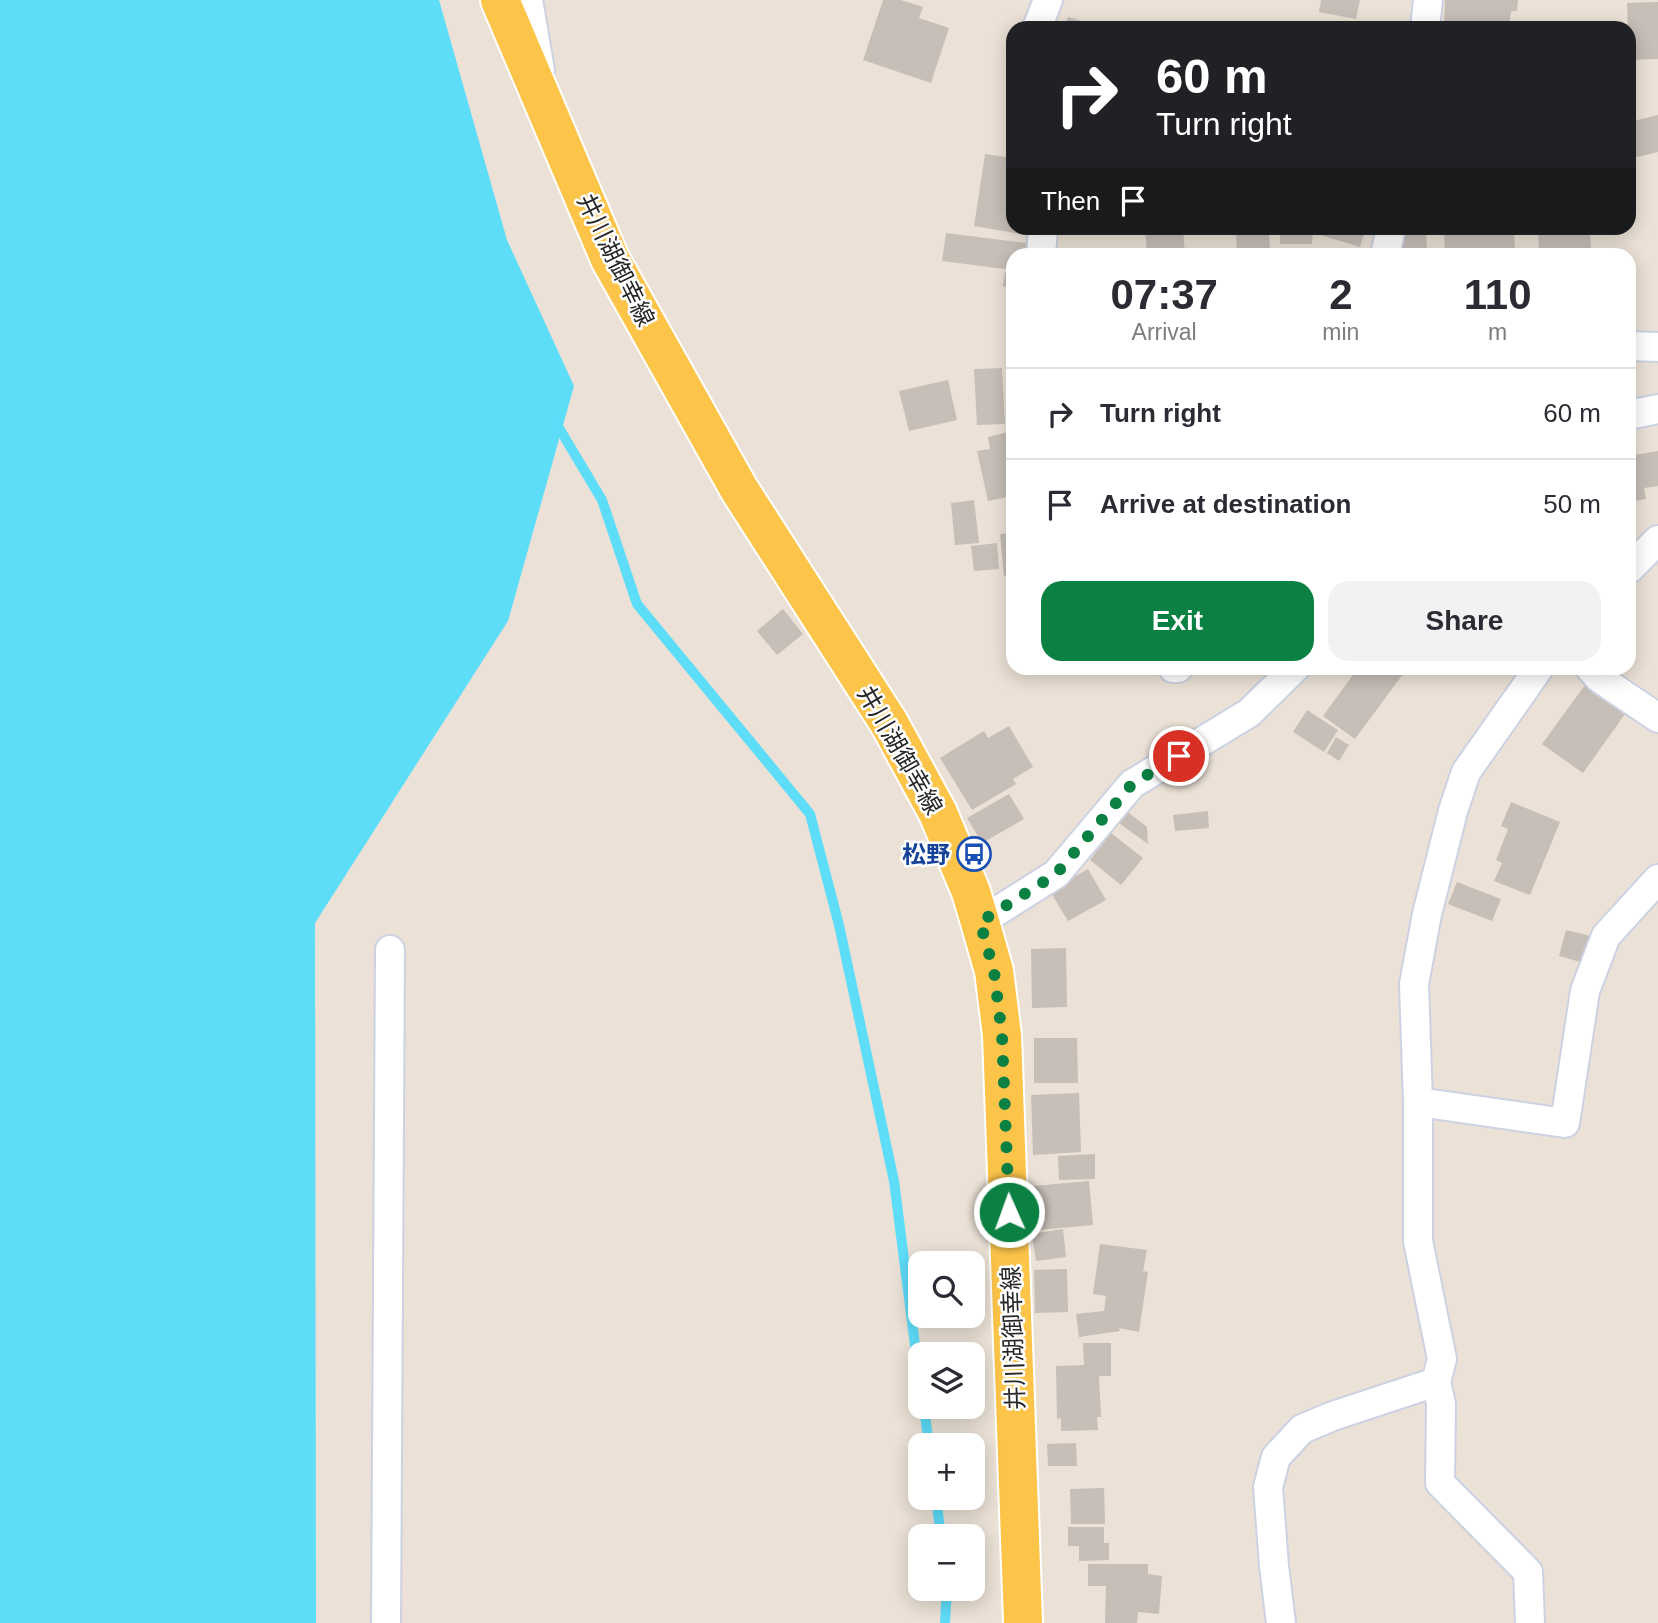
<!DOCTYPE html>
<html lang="en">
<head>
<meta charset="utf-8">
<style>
  :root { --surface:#fff; --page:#f2f2f3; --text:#2b2b33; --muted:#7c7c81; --line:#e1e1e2; --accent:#0b8043 }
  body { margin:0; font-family:Helvetica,"Noto Sans JP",sans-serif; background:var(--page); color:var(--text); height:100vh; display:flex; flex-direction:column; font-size:26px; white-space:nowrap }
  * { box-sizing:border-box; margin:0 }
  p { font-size:23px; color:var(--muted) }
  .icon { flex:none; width:38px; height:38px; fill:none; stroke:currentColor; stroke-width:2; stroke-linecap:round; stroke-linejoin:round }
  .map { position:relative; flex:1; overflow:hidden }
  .details { position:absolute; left:1006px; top:248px; width:630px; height:427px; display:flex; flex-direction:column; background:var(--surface); border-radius:21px; box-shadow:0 4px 18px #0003 }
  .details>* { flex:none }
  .guide { position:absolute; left:1006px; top:21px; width:630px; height:214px; border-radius:21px; box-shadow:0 4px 18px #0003; background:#202124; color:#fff; overflow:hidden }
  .controls { position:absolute; left:908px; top:1251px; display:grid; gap:14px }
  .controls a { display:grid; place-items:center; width:77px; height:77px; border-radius:14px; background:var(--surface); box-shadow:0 4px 18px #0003; font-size:35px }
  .pin { position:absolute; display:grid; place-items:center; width:60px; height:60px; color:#fff; margin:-30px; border:4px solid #fff; border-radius:50%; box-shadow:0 2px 7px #0007 }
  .me { position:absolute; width:77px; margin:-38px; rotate:358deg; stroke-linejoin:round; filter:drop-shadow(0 0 5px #0008) }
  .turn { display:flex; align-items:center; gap:24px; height:147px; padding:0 35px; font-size:32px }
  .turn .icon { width:91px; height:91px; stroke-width:2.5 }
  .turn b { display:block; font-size:49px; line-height:60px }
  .then { display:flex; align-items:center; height:66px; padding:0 35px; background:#0003; gap:14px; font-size:26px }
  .eta { display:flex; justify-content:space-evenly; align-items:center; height:119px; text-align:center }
  .eta b { font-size:42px; font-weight:800; line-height:49px }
  .button { display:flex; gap:14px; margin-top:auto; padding:14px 35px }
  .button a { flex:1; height:80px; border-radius:21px; background:var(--accent); color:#fff; font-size:28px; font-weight:800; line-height:80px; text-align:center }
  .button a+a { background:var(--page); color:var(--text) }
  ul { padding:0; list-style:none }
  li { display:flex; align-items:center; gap:21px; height:91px; padding:0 35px; border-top:2px solid var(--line) }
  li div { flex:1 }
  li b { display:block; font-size:26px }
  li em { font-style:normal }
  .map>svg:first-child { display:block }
  .water { fill:#5eddf9 }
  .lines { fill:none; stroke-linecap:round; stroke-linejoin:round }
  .stream { stroke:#5eddf9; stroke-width:10 }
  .building { fill:#c6beb7 }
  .minor-casing { stroke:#ccd2e2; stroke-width:32 }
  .primary-casing { stroke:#fff; stroke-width:42 }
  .minor { stroke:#fff; stroke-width:28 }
  .primary { stroke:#fdc44a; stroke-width:38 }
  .route { stroke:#0b8043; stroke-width:12; stroke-dasharray:0 21.6 }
  .labels { text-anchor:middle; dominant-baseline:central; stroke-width:5; stroke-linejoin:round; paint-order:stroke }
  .street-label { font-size:24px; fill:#272727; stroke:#fff }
  .transit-label { font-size:24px; font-weight:bold; fill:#164399; stroke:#fff; text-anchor:end }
</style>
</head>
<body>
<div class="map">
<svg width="1658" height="1623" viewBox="0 0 1658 1623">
  <rect width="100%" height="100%" fill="#ebe1d6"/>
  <!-- water -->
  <path class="water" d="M0,0H439L507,240L574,386L508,621L315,923L316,1623H0Z"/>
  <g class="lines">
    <!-- stream -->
    <g class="stream">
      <path d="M556,423L602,500L637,604L810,814L839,925L894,1181L920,1384"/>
      <path d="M924,1407L929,1446"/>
      <path d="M936,1498L941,1536"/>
      <path d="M945,1623L947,1589"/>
    </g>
  </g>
  <!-- building -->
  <g class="building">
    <path d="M883,0H901L923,7L919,18L949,28L931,83L863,60Z"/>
    <path d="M1321,0H1360L1356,19L1319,12Z"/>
    <path d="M1445,0H1518L1517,11H1511L1509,28H1444Z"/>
    <path d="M1658,2V59L1629,60L1627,3Z"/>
    <path d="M1068,17L1102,27V28H1064Z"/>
    <path d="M1658,115V152L1629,159V122Z"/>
    <path d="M985,154L1013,158V228H1028L1027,235L974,226Z"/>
    <path d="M1145,228H1183L1185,256H1147Z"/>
    <path d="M1236,228H1269L1270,256H1237Z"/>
    <path d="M1280,228H1313L1312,244H1280Z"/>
    <path d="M1320,228H1366L1360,247L1317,234Z"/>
    <path d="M1404,228H1426L1427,255H1400L1399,234H1404Z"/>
    <path d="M1444,228H1514L1515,255L1445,256Z"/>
    <path d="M1538,228H1590L1591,250L1539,251Z"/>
    <path d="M946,233L1027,243L1026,256H1013V270L942,261Z"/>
    <path d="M1005,272L1013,273V288L1003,286Z"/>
    <path d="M1002,368L1005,424L977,425L974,369Z"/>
    <path d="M948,380L957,420L909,431L899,391Z"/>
    <path d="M1013,431V496L988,501L977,451L990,449L988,437Z"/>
    <path d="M1658,451V486L1644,488L1646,499L1629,502V456Z"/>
    <path d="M974,500L979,543L955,545L951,503Z"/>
    <path d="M1013,533V575L1004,576L1000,534Z"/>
    <path d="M997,543L999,569L974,571L971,546Z"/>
    <path d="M783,609L803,634L777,655L757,631Z"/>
    <path d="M1358,668H1396L1403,674L1355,739L1323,716Z"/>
    <path d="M1585,685L1625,714L1583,773L1542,744Z"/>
    <path d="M1307,710L1338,730L1324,752L1293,732Z"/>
    <path d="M1009,726L1033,767L1013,779L1016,784L972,810L940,758L984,731L988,738Z"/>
    <path d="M1336,737L1349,745L1339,761L1327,753Z"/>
    <path d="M1009,794L1024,819L982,843L967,818Z"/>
    <path d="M1511,802L1560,822L1530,895L1494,881L1502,863L1496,860L1508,829L1501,826Z"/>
    <path d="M1125,810L1147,827L1148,844L1116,821Z"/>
    <path d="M1208,811L1209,828L1175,831L1173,815Z"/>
    <path d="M1111,833L1143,858L1121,885L1090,860Z"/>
    <path d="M1088,869L1106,900L1068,921L1050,891Z"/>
    <path d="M1457,882L1501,899L1492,921L1448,904Z"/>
    <path d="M1566,930L1591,936L1584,963L1559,956Z"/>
    <path d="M1066,948L1067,1007L1032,1008L1031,949Z"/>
    <path d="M1034,1038H1077L1078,1083H1034Z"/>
    <path d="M1079,1093L1081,1152L1033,1155L1031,1095Z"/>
    <path d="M1095,1154V1179L1059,1180L1058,1156Z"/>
    <path d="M1089,1181L1093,1225L1037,1230L1033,1186Z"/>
    <path d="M1063,1229L1066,1257L1036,1261L1032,1234Z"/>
    <path d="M1100,1244L1147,1250L1143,1271L1148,1272L1139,1332L1119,1328L1120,1331L1079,1337L1076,1314L1104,1311L1106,1296L1093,1294Z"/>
    <path d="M1067,1269L1068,1312L1035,1313L1034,1270Z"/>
    <path d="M1083,1343H1111V1376H1099L1101,1417H1097L1098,1430L1061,1431V1418L1057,1419L1056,1366L1084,1365Z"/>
    <path d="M1076,1443L1077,1466H1048L1047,1444Z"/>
    <path d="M1104,1488L1105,1524H1071L1070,1489Z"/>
    <path d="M1068,1527H1104V1543H1109V1560L1079,1561V1546H1068Z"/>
    <path d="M1088,1564H1148V1574L1162,1576L1159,1614L1138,1612L1137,1623H1105L1106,1586H1088Z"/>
  </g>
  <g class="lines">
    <!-- minor casing -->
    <g class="minor-casing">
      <g id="minor">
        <path d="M528,0L540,70"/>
        <path d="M1037,28L1048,0"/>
        <path d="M1425,28L1428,0"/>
        <path d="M1041,256L1043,228"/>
        <path d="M1385,256L1391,228"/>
        <path d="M1629,346L1658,347"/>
        <path d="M1629,415L1658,409"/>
        <path d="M1629,569L1658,540"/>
        <path d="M1173,668H1178"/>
        <path d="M1590,668L1599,678L1658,718"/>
        <path d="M980,922L1056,874L1132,784L1249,713L1295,668"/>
        <path d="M1418,1102L1565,1123L1585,991L1606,936L1658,879"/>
        <path d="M1436,1382L1441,1404L1440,1483L1528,1572L1530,1623"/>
        <path d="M386,1623L390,950"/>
        <path d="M1281,1623L1274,1566L1268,1487L1276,1457L1302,1429L1333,1416L1436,1382L1442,1359L1418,1241V1102L1414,984L1427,914L1453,811L1466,772L1539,668"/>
      </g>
    </g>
    <!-- primary casing -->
    <g class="primary-casing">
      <path id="primary" d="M500,0L610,259L739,489L889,723L938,813L971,892L980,922L994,971L1002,1035L1023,1623"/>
    </g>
    <!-- minor -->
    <use href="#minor" class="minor"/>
    <!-- primary -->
    <use href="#primary" class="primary"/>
  </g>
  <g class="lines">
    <!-- route -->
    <path class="route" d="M1009,1212L1002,1035L994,971L980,922L1056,874L1132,784L1179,756"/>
  </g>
  <!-- icons -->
  <defs>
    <g id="bus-ring" transform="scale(1.75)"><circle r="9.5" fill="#fff" stroke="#1a4fb4" stroke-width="1.5"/><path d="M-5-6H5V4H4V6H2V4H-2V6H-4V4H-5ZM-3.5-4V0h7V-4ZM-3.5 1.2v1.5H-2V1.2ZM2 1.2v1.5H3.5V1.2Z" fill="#1a4fb4"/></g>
  </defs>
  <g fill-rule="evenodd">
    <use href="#bus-ring" x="974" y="854"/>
  </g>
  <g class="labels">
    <!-- street labels -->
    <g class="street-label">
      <text transform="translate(616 260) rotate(64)">井川湖御幸線</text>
      <text transform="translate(900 750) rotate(60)">井川湖御幸線</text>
      <text transform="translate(1013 1338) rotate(-92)">井川湖御幸線</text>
    </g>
    <!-- transit labels -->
    <g class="transit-label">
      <text x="950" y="854">松野</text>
    </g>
  </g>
</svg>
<div class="controls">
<a><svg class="icon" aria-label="search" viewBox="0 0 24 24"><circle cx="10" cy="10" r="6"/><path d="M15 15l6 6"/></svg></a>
<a><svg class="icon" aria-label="layers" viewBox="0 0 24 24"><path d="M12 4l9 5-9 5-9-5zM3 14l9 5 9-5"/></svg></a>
<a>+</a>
<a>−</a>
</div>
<div class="pin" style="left:1179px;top:756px;background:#d93025"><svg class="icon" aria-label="arrive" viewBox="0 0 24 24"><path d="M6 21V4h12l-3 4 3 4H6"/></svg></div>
<svg class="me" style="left:1009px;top:1212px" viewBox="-20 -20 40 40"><circle r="17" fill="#0b8043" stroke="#fff" stroke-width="3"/><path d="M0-11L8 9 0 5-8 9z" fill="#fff"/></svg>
<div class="guide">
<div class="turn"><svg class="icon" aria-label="right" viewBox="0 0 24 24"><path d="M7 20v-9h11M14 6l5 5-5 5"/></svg><div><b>60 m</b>Turn right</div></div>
<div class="then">Then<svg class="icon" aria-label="arrive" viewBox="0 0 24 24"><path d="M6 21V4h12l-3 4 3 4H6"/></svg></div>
</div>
<section class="details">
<div class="eta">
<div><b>07:37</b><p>Arrival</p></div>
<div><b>2</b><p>min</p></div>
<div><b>110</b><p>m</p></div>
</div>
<ul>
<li><svg class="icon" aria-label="right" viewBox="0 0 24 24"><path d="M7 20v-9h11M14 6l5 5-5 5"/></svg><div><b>Turn right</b></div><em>60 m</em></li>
<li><svg class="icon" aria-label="arrive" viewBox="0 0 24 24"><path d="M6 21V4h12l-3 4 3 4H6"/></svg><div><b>Arrive at destination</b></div><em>50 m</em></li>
</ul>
<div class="button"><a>Exit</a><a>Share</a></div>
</section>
</div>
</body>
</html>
